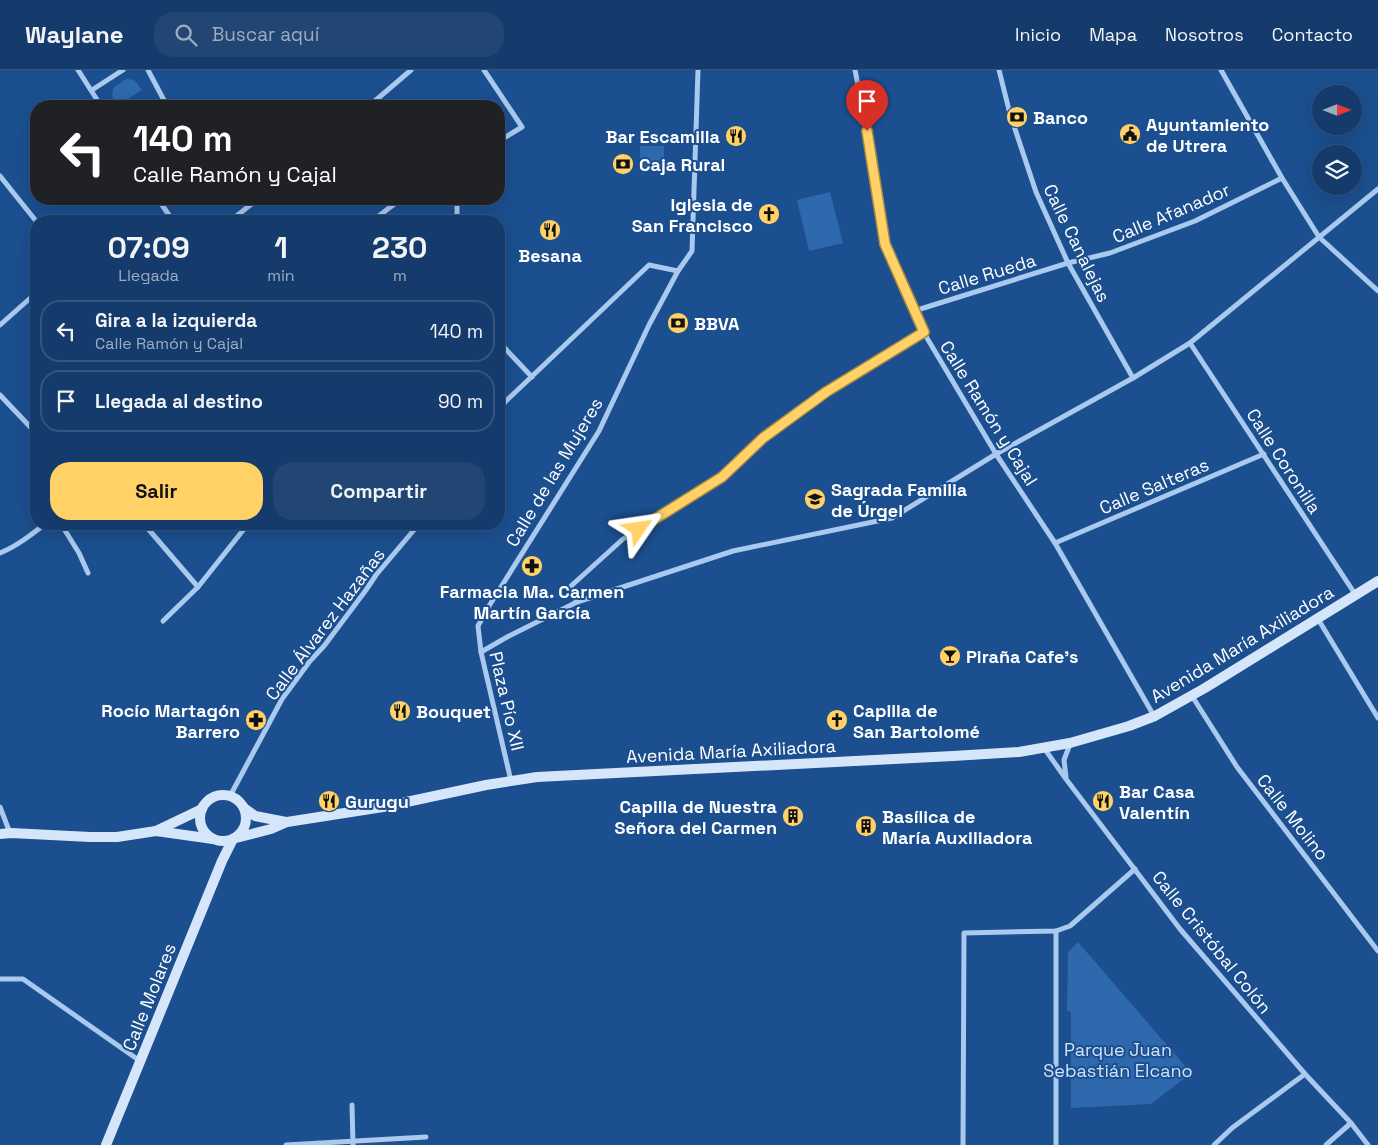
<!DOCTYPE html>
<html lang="es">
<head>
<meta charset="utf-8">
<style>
  :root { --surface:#143b6b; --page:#214673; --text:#f1f3f6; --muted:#9dadc1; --line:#33557e; --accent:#ffd166 }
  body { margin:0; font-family:"Space Grotesk",sans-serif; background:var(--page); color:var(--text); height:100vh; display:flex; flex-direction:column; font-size:19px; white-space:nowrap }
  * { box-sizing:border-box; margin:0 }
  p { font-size:16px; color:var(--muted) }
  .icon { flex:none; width:28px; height:28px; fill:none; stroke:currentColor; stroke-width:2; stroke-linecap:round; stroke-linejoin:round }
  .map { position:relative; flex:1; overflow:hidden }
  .details { position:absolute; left:30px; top:145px; width:475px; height:315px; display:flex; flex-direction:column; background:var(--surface); border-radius:20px; box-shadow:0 5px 20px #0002,0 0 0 1px var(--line) }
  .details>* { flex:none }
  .top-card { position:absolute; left:30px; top:30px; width:475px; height:105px; border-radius:20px; box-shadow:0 5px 20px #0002,0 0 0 1px var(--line); background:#202124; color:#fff; overflow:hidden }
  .needle { width:32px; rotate:90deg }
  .fabs { position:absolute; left:1312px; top:15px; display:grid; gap:10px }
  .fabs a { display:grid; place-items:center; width:50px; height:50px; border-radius:50%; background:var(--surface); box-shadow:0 5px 20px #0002,0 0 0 1px var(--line); font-size:25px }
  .pin { position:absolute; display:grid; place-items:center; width:42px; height:42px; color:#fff; margin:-51px -21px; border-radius:50% 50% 50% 0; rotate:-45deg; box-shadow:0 0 5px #0007 }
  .pin .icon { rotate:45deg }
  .me { position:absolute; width:55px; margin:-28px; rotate:58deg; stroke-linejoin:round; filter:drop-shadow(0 0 4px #0008) }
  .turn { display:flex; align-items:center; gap:18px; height:105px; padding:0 20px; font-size:22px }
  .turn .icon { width:65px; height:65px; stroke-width:2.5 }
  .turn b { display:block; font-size:35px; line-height:42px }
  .eta { display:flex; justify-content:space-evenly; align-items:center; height:85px; text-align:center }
  .eta b { font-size:30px; font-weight:700; line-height:35px }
  .button { display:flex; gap:10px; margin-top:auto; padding:10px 20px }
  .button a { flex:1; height:58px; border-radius:20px; background:var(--accent); color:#111; font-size:20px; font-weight:700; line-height:58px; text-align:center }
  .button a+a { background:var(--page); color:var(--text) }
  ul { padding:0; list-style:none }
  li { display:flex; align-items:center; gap:15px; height:62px; margin:0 10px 8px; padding:0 10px; border:2px solid var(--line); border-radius:20px }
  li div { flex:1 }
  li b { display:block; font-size:19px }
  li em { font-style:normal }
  header { display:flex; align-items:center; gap:30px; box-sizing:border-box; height:70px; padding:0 25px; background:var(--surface); border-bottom:1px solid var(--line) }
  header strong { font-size:24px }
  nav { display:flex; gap:28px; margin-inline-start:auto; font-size:18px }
  .search { width:350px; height:45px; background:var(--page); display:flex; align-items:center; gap:12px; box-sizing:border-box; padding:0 18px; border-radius:20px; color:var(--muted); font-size:19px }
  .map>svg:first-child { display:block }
  .green { fill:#2e69ad }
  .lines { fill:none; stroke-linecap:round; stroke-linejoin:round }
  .street { stroke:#a9c9ee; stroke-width:5 }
  .secondary { stroke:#d6e6fa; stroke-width:10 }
  .route-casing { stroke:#a68842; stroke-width:12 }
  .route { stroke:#ffd166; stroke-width:9 }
  .labels { text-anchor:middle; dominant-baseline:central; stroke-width:4; stroke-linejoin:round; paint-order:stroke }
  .poi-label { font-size:18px; font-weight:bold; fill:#fff; stroke:#1b4f8f; text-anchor:start }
  .street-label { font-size:18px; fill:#fff; stroke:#1b4f8f }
  .park-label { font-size:18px; fill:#cfe3fa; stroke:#1b4f8f }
</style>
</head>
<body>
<header>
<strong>Waylane</strong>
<div class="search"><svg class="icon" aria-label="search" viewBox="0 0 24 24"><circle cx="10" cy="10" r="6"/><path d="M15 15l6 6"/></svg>Buscar aquí</div>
<nav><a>Inicio</a><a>Mapa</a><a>Nosotros</a><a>Contacto</a></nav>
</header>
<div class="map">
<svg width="1378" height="1075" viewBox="0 0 1378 1075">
  <rect width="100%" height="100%" fill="#1b4f8f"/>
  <!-- green -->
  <g class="green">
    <path d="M126,9L134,10L142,20L117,36L112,26L113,18Z"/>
    <rect x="640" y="76" width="24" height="23"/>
    <path d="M830,122L843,173L809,181L797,130Z"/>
    <path d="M1078,872L1191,1003L1151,1034L1071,1038V942L1067,941L1068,882Z"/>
  </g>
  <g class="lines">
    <!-- street -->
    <g class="street">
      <path d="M78,0L101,36"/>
      <path d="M148,0L167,36"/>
      <path d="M484,0L522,57L499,71"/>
      <path d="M855,0L867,61L885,174L924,263L996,384L1055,473L1154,646"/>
      <path d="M999,0L1010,44L1036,122L1068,193L1133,308"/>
      <path d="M1221,0L1282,108L1319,167L1378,221"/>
      <path d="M92,20L123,0"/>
      <path d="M369,36L411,0"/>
      <path d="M0,106L36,151"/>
      <path d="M158,129L173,151"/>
      <path d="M455,129L457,136V151"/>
      <path d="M230,151L258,129"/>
      <path d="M372,151L401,129"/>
      <path d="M914,241L1068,193L1110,183L1195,151L1282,108"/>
      <path d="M0,255L36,223"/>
      <path d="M499,272L532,307"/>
      <path d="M1190,273L1355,524"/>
      <path d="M0,325L36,363"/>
      <path d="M499,341L505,332L649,195L678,201"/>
      <path d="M61,454L79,483L88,503"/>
      <path d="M144,454L198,517"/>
      <path d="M1055,473L1264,384"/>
      <path d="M0,483C17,476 31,465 45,454"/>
      <path d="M577,532L571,516L623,469L723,407L763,367L826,323L924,263"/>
      <path d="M1318,549L1378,648"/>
      <path d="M163,551L198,517L248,454"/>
      <path d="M481,582L509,566L577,532L733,481L892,448L996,384L1133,308L1190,273L1378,119"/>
      <path d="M1192,626L1237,697L1378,881"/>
      <path d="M1044,678L1066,709L1180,859L1305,1004L1351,1053L1368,1075"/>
      <path d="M1066,707L1064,690L1070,674"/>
      <path d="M511,711L481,582L478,556L489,536L599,361L649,255L678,201L692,181L698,0"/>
      <path d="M230,726L282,629L310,591L324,576L366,520L376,505L419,454"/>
      <path d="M0,737L10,763"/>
      <path d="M1056,861V1075"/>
      <path d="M0,909H23L140,991"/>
      <path d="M352,1035L353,1075"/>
      <path d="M286,1075L426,1067"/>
      <path d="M963,1075L964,863L1056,861L1070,856L1135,799"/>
      <path d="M1214,1075L1232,1058L1305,1004"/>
      <path d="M1326,1075L1351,1053"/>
    </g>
    <!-- secondary -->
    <g class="secondary">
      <circle cx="223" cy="748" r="23"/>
      <path d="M244,738L255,746L286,752"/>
      <path d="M156,761L202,739"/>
      <path d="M0,764L11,763L90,767H117L156,761L213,769"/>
      <path d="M236,768L271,759L287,752L383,737L486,715L537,707L953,686L1019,682L1070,673L1129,656L1155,646L1205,618L1378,511"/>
      <path d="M106,1075L222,791L233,769"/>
    </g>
  </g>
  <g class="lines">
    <!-- route casing -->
    <g class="route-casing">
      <path id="route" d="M639,459L722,407L763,368L826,322L924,262L885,174L867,61"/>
    </g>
    <!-- route -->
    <use href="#route" class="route"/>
  </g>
  <!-- icons -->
  <defs>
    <g id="bank-disc" transform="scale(1.125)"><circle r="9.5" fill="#ffd166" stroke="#1b4f8f"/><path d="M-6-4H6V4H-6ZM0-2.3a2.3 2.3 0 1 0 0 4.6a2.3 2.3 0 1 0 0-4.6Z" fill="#111"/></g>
    <g id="civic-disc" transform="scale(1.125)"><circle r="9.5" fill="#ffd166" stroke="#1b4f8f"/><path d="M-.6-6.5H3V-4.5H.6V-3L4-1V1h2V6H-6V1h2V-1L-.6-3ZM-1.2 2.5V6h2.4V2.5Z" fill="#111"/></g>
    <g id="restaurant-disc" transform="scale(1.125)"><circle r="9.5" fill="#ffd166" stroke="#1b4f8f"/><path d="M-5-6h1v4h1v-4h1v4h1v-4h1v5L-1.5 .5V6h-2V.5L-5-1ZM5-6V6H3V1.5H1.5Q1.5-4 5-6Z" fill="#111"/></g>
    <g id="church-disc" transform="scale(1.125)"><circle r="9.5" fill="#ffd166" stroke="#1b4f8f"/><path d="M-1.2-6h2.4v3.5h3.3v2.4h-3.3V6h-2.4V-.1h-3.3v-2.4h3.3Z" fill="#111"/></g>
    <g id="school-disc" transform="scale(1.125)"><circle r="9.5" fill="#ffd166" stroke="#1b4f8f"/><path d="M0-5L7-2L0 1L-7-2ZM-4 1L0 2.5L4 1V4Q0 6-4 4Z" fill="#111"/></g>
    <g id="pharmacy-disc" transform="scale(1.125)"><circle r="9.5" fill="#ffd166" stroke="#1b4f8f"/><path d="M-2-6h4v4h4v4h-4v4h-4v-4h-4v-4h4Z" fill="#111"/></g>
    <g id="bar-disc" transform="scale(1.125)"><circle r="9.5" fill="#ffd166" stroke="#1b4f8f"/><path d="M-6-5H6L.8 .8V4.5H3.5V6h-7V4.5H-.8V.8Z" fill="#111"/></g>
    <g id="building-disc" transform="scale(1.125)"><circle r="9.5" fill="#ffd166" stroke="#1b4f8f"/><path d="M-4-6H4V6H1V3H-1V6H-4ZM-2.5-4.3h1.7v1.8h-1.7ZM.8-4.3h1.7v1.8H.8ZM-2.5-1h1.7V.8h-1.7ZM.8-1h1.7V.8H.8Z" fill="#111"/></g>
  </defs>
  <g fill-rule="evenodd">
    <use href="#bank-disc" x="1017" y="47"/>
    <use href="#civic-disc" x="1130" y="64"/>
    <use href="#restaurant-disc" x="736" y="66"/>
    <use href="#bank-disc" x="623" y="94"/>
    <use href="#church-disc" x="769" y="144"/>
    <use href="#restaurant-disc" x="550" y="160"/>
    <use href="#bank-disc" x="678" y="253"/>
    <use href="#school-disc" x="815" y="429"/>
    <use href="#pharmacy-disc" x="532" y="496"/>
    <use href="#bar-disc" x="950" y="586"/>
    <use href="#restaurant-disc" x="400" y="641"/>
    <use href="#pharmacy-disc" x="256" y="650"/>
    <use href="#church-disc" x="837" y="650"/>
    <use href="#restaurant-disc" x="329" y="731"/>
    <use href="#restaurant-disc" x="1103" y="731"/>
    <use href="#building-disc" x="793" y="746"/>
    <use href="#building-disc" x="866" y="756"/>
  </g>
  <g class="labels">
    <!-- poi labels -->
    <g class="poi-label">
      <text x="1033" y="47">Banco</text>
      <text x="1146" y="54">Ayuntamiento<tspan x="1146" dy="21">de Utrera</tspan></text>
      <text x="720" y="66" text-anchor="end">Bar Escamilla</text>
      <text x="639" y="94">Caja Rural</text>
      <text x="753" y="134" text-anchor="end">Iglesia de<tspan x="753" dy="21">San Francisco</tspan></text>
      <text x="550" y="185" text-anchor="middle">Besana</text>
      <text x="694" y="253">BBVA</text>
      <text x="831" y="419">Sagrada Familia<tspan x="831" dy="21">de Úrgel</tspan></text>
      <text x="532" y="521" text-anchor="middle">Farmacia Ma. Carmen<tspan x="532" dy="21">Martín García</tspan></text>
      <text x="966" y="586">Piraña Cafe’s</text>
      <text x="240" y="640" text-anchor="end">Rocío Martagón<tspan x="240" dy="21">Barrero</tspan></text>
      <text x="853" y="640">Capilla de<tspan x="853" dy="21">San Bartolomé</tspan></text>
      <text x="416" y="641">Bouquet</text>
      <text x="1119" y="721">Bar Casa<tspan x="1119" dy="21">Valentín</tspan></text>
      <text x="345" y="731">Gurugu</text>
      <text x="777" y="736" text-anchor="end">Capilla de Nuestra<tspan x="777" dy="21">Señora del Carmen</tspan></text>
      <text x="882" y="746">Basílica de<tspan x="882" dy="21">María Auxiliadora</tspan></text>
    </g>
    <!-- street labels -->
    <g class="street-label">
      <text transform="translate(1171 143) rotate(-23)">Calle Afanador</text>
      <text transform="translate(1077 173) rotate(64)">Calle Canalejas</text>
      <text transform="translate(987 204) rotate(-17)">Calle Rueda</text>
      <text transform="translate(989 343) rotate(58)">Calle Ramón y Cajal</text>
      <text transform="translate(1284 391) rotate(57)">Calle Coronilla</text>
      <text transform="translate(554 402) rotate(-59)">Calle de las Mujeres</text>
      <text transform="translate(1154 416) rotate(-23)">Calle Salteras</text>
      <text transform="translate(325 554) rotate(-53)">Calle Álvarez Hazañas</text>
      <text transform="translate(1242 574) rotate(-31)">Avenida María Axiliadora</text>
      <text transform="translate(507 631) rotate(77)">Plaza Pío XII</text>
      <text transform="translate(731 681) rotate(-3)">Avenida María Axiliadora</text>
      <text transform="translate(1293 747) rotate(52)">Calle Molino</text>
      <text transform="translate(1212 872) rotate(51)">Calle Cristóbal Colón</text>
      <text transform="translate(149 927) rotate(-68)">Calle Molares</text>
    </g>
    <!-- park labels -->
    <g class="park-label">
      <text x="1118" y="979">Parque Juan<tspan x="1118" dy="21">Sebastián Elcano</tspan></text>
    </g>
  </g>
</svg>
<div class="fabs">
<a><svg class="needle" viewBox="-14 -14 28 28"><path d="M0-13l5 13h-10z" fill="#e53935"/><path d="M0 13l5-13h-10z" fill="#9dadc1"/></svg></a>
<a><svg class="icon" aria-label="layers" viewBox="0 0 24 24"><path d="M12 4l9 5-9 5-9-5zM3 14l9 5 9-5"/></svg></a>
</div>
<div class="pin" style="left:867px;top:61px;background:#d93025"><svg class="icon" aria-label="arrive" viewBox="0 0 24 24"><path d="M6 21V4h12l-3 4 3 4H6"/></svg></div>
<svg class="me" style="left:639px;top:459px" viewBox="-20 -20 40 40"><path d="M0-17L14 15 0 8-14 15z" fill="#ffd166" stroke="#fff" stroke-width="4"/></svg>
<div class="top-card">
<div class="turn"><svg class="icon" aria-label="left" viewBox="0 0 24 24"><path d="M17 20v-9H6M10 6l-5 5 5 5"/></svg><div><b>140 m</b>Calle Ramón y Cajal</div></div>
</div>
<section class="details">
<div class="eta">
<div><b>07:09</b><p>Llegada</p></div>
<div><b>1</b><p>min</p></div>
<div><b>230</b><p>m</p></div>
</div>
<ul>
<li><svg class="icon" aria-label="left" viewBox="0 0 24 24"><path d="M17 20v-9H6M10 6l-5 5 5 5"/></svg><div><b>Gira a la izquierda</b><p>Calle Ramón y Cajal</p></div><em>140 m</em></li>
<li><svg class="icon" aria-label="arrive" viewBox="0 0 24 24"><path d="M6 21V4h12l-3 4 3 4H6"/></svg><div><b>Llegada al destino</b></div><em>90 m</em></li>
</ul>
<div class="button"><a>Salir</a><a>Compartir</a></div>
</section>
</div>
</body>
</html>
